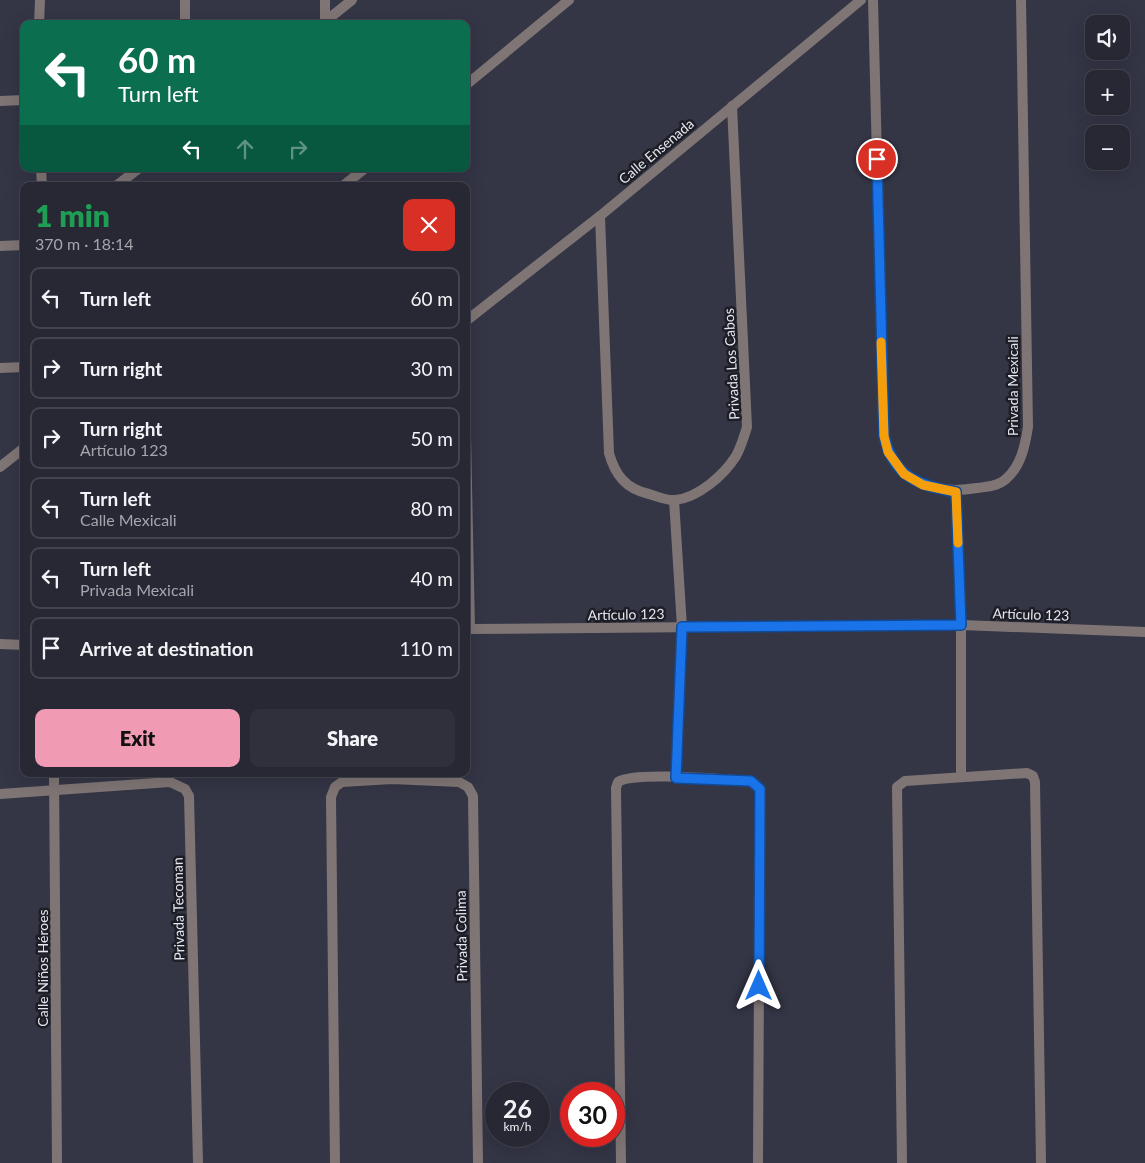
<!DOCTYPE html>
<html lang="en">
<head>
<meta charset="utf-8">
<style>
  :root { --surface:#272834; --page:#2f303c; --text:#f1f3f6; --muted:#a4a6ac; --line:#43444f; --accent:#f19ab3 }
  body { margin:0; font-family:Lato,sans-serif; background:var(--page); color:var(--text); height:100vh; display:flex; flex-direction:column; font-size:19px; white-space:nowrap }
  * { box-sizing:border-box; margin:0 }
  p { font-size:16px; color:var(--muted) }
  .icon { flex:none; width:28px; height:28px; fill:none; stroke:currentColor; stroke-width:2; stroke-linecap:round; stroke-linejoin:round }
  .map { position:relative; flex:1; overflow:hidden }
  .side { position:absolute; left:20px; top:182px; width:450px; height:595px; display:flex; flex-direction:column; background:var(--surface); border-radius:10px; box-shadow:0 5px 20px #0002,0 0 0 1px var(--line) }
  .side>* { flex:none }
  .banner { position:absolute; left:20px; top:20px; width:450px; height:152px; border-radius:10px; box-shadow:0 5px 20px #0002,0 0 0 1px var(--line); background:#0b6e4f; color:#fff; overflow:hidden }
  .fabs { position:absolute; left:1085px; top:15px; display:grid; gap:10px }
  .fabs a { display:grid; place-items:center; width:45px; height:45px; border-radius:10px; background:var(--surface); box-shadow:0 5px 20px #0002,0 0 0 1px var(--line); font-size:25px }
  .speed { position:absolute; left:485px; top:1082px; display:flex; gap:10px; font-size:25px; font-weight:700; text-align:center }
  .speed>* { display:grid; place-content:center; width:65px; height:65px; border-radius:50%; background:var(--surface); box-shadow:0 5px 20px #0002,0 0 0 1px var(--line); line-height:1 }
  .speed small { font-size:12px; font-weight:400 }
  .speed .limit { border:8px solid #d22; background:#fff; color:#111 }
  .pin { position:absolute; display:grid; place-items:center; width:42px; height:42px; color:#fff; margin:-21px; border:2px solid #fff; border-radius:50%; box-shadow:0 1px 5px #0007 }
  .me { position:absolute; width:55px; margin:-28px; rotate:0deg; stroke-linejoin:round; filter:drop-shadow(0 0 4px #0008) }
  .turn { display:flex; align-items:center; gap:18px; height:105px; padding:0 15px; font-size:22px }
  .turn .icon { width:65px; height:65px; stroke-width:2.5 }
  .turn b { display:block; font-size:35px; line-height:42px }
  .lanes { display:flex; align-items:center; height:48px; padding:0 15px; background:#0003; justify-content:center; gap:25px; direction:ltr }
  .lanes .off { opacity:.35 }
  .round { display:grid; place-items:center; flex:none; width:52px; height:52px; border-radius:10px; background:var(--page) }
  .head { display:flex; align-items:center; justify-content:space-between; height:85px; padding:0 15px }
  h1 { font-size:30px; font-weight:800; line-height:38px; color:#1e9e55 }
  .primary-button { display:flex; gap:10px; margin-top:auto; padding:10px 15px }
  .primary-button a { flex:1; height:58px; border-radius:10px; background:var(--accent); color:#111; font-size:20px; font-weight:800; line-height:58px; text-align:center }
  .primary-button a+a { background:var(--page); color:var(--text) }
  ul { padding:0; list-style:none }
  li { display:flex; align-items:center; gap:15px; height:62px; margin:0 10px 8px; padding:0 5px; border:2px solid var(--line); border-radius:10px }
  li div { flex:1 }
  li b { display:block; font-size:19px }
  li em { font-style:normal }
  .map>svg:first-child { display:block }
  .lines { fill:none; stroke-linecap:round; stroke-linejoin:round }
  .street { stroke:#7f7575; stroke-width:10 }
  .route-casing { stroke:#114b97; stroke-width:12 }
  .route { stroke:#1a73e8; stroke-width:9 }
  .slow { stroke:#f59e0b; stroke-width:9 }
  .labels { text-anchor:middle; dominant-baseline:central; stroke-width:5; stroke-linejoin:round; paint-order:stroke }
  .street-label { font-size:14px; fill:#e5e6f0; stroke:#1d1e25 }
</style>
</head>
<body>
<div class="map">
<svg width="1145" height="1163" viewBox="0 0 1145 1163">
  <rect width="100%" height="100%" fill="#343545"/>
  <g class="lines">
    <!-- street -->
    <g class="street">
      <path d="M185,0V24"/>
      <path d="M325,0V22"/>
      <path d="M873,0L884,437C895,483 934,495 977,488C987,487 998,486 1006,479C1021,466 1025,446 1028,427L1021,0"/>
      <path d="M39,24L40,0"/>
      <path d="M322,24L352,0"/>
      <path d="M466,85L569,0"/>
      <path d="M0,101L24,100"/>
      <path d="M41,169L42,186"/>
      <path d="M116,186L138,169"/>
      <path d="M343,186L364,169"/>
      <path d="M600,216L609,453C615,475 626,489 649,494C656,496 667,501 675,500C698,498 724,475 736,456C741,447 744,437 747,427L732,106"/>
      <path d="M0,246L24,245"/>
      <path d="M466,321L600,216L861,0"/>
      <path d="M0,368L24,367"/>
      <path d="M466,436L470,629"/>
      <path d="M0,467L24,448"/>
      <path d="M956,492L961,625V777"/>
      <path d="M674,500L682,627L676,778"/>
      <path d="M466,629L961,625L1145,632"/>
      <path d="M0,644L24,645"/>
      <path d="M54,774L57,1163"/>
      <path d="M0,794L170,782L185,789L189,796L198,1163"/>
      <path d="M335,1163L331,797L335,787L342,782L392,779L459,782L468,787L473,796L478,1163"/>
      <path d="M621,1163L616,788L618,782C635,771 726,780 751,781L760,789L758,1163"/>
      <path d="M902,1163L897,787L905,781L1027,773L1033,776L1035,782L1041,1163"/>
    </g>
  </g>
  <g class="lines">
    <!-- route casing -->
    <g class="route-casing">
      <path id="route" d="M759,986L760,789L751,781L676,778L682,627L961,625L956,492C919,485 894,478 884,436L877,159"/>
    </g>
    <!-- route -->
    <use href="#route" class="route"/>
    <!-- slow -->
    <path class="slow" d="M881,342L884,436L888,452L904,474L923,485L956,492L958,543"/>
  </g>
  <g class="labels">
    <!-- street labels -->
    <g class="street-label">
      <text transform="translate(656 151) rotate(-40)">Calle Ensenada</text>
      <text transform="translate(731 364) rotate(-93)">Privada Los Cabos</text>
      <text transform="translate(1012 386) rotate(-90)">Privada Mexicali</text>
      <text transform="translate(626 614) rotate(-1)">Artículo 123</text>
      <text transform="translate(1031 614) rotate(2)">Artículo 123</text>
      <text transform="translate(178 909) rotate(-91)">Privada Tecoman</text>
      <text transform="translate(461 936) rotate(-91)">Privada Colima</text>
      <text transform="translate(42 968) rotate(-90)">Calle Niños Héroes</text>
    </g>
  </g>
</svg>
<div class="fabs">
<a><svg class="icon" aria-label="sound" viewBox="0 0 24 24"><path d="M4 9h4l5-4v14l-5-4H4zM17 9q2 3 0 6"/></svg></a>
<a>+</a>
<a>−</a>
</div>
<div class="speed"><div>26<small>km/h</small></div><div class="limit">30</div></div>
<div class="pin" style="left:877px;top:159px;background:#d93025"><svg class="icon" aria-label="arrive" viewBox="0 0 24 24"><path d="M6 21V4h12l-3 4 3 4H6"/></svg></div>
<svg class="me" style="left:759px;top:986px" viewBox="-20 -20 40 40"><path d="M0-17L14 15 0 8-14 15z" fill="#1a73e8" stroke="#fff" stroke-width="4"/></svg>
<div class="banner">
<div class="turn"><svg class="icon" aria-label="left" viewBox="0 0 24 24"><path d="M17 20v-9H6M10 6l-5 5 5 5"/></svg><div><b>60 m</b>Turn left</div></div>
<div class="lanes"><svg class="icon" aria-label="left" viewBox="0 0 24 24"><path d="M17 20v-9H6M10 6l-5 5 5 5"/></svg><svg class="icon off" aria-label="ahead" viewBox="0 0 24 24"><path d="M12 20V5M6 11l6-6 6 6"/></svg><svg class="icon off" aria-label="right" viewBox="0 0 24 24"><path d="M7 20v-9h11M14 6l5 5-5 5"/></svg></div>
</div>
<section class="side">
<div class="head"><div><h1>1 min</h1><p>370 m · 18:14</p></div><a class="round" style="background:#d93025;color:#fff"><svg class="icon" aria-label="close" viewBox="0 0 24 24"><path d="M6 6l12 12M18 6L6 18"/></svg></a></div>
<ul>
<li><svg class="icon" aria-label="left" viewBox="0 0 24 24"><path d="M17 20v-9H6M10 6l-5 5 5 5"/></svg><div><b>Turn left</b></div><em>60 m</em></li>
<li><svg class="icon" aria-label="right" viewBox="0 0 24 24"><path d="M7 20v-9h11M14 6l5 5-5 5"/></svg><div><b>Turn right</b></div><em>30 m</em></li>
<li><svg class="icon" aria-label="right" viewBox="0 0 24 24"><path d="M7 20v-9h11M14 6l5 5-5 5"/></svg><div><b>Turn right</b><p>Artículo 123</p></div><em>50 m</em></li>
<li><svg class="icon" aria-label="left" viewBox="0 0 24 24"><path d="M17 20v-9H6M10 6l-5 5 5 5"/></svg><div><b>Turn left</b><p>Calle Mexicali</p></div><em>80 m</em></li>
<li><svg class="icon" aria-label="left" viewBox="0 0 24 24"><path d="M17 20v-9H6M10 6l-5 5 5 5"/></svg><div><b>Turn left</b><p>Privada Mexicali</p></div><em>40 m</em></li>
<li><svg class="icon" aria-label="arrive" viewBox="0 0 24 24"><path d="M6 21V4h12l-3 4 3 4H6"/></svg><div><b>Arrive at destination</b></div><em>110 m</em></li>
</ul>
<div class="primary-button"><a>Exit</a><a>Share</a></div>
</section>
</div>
</body>
</html>
